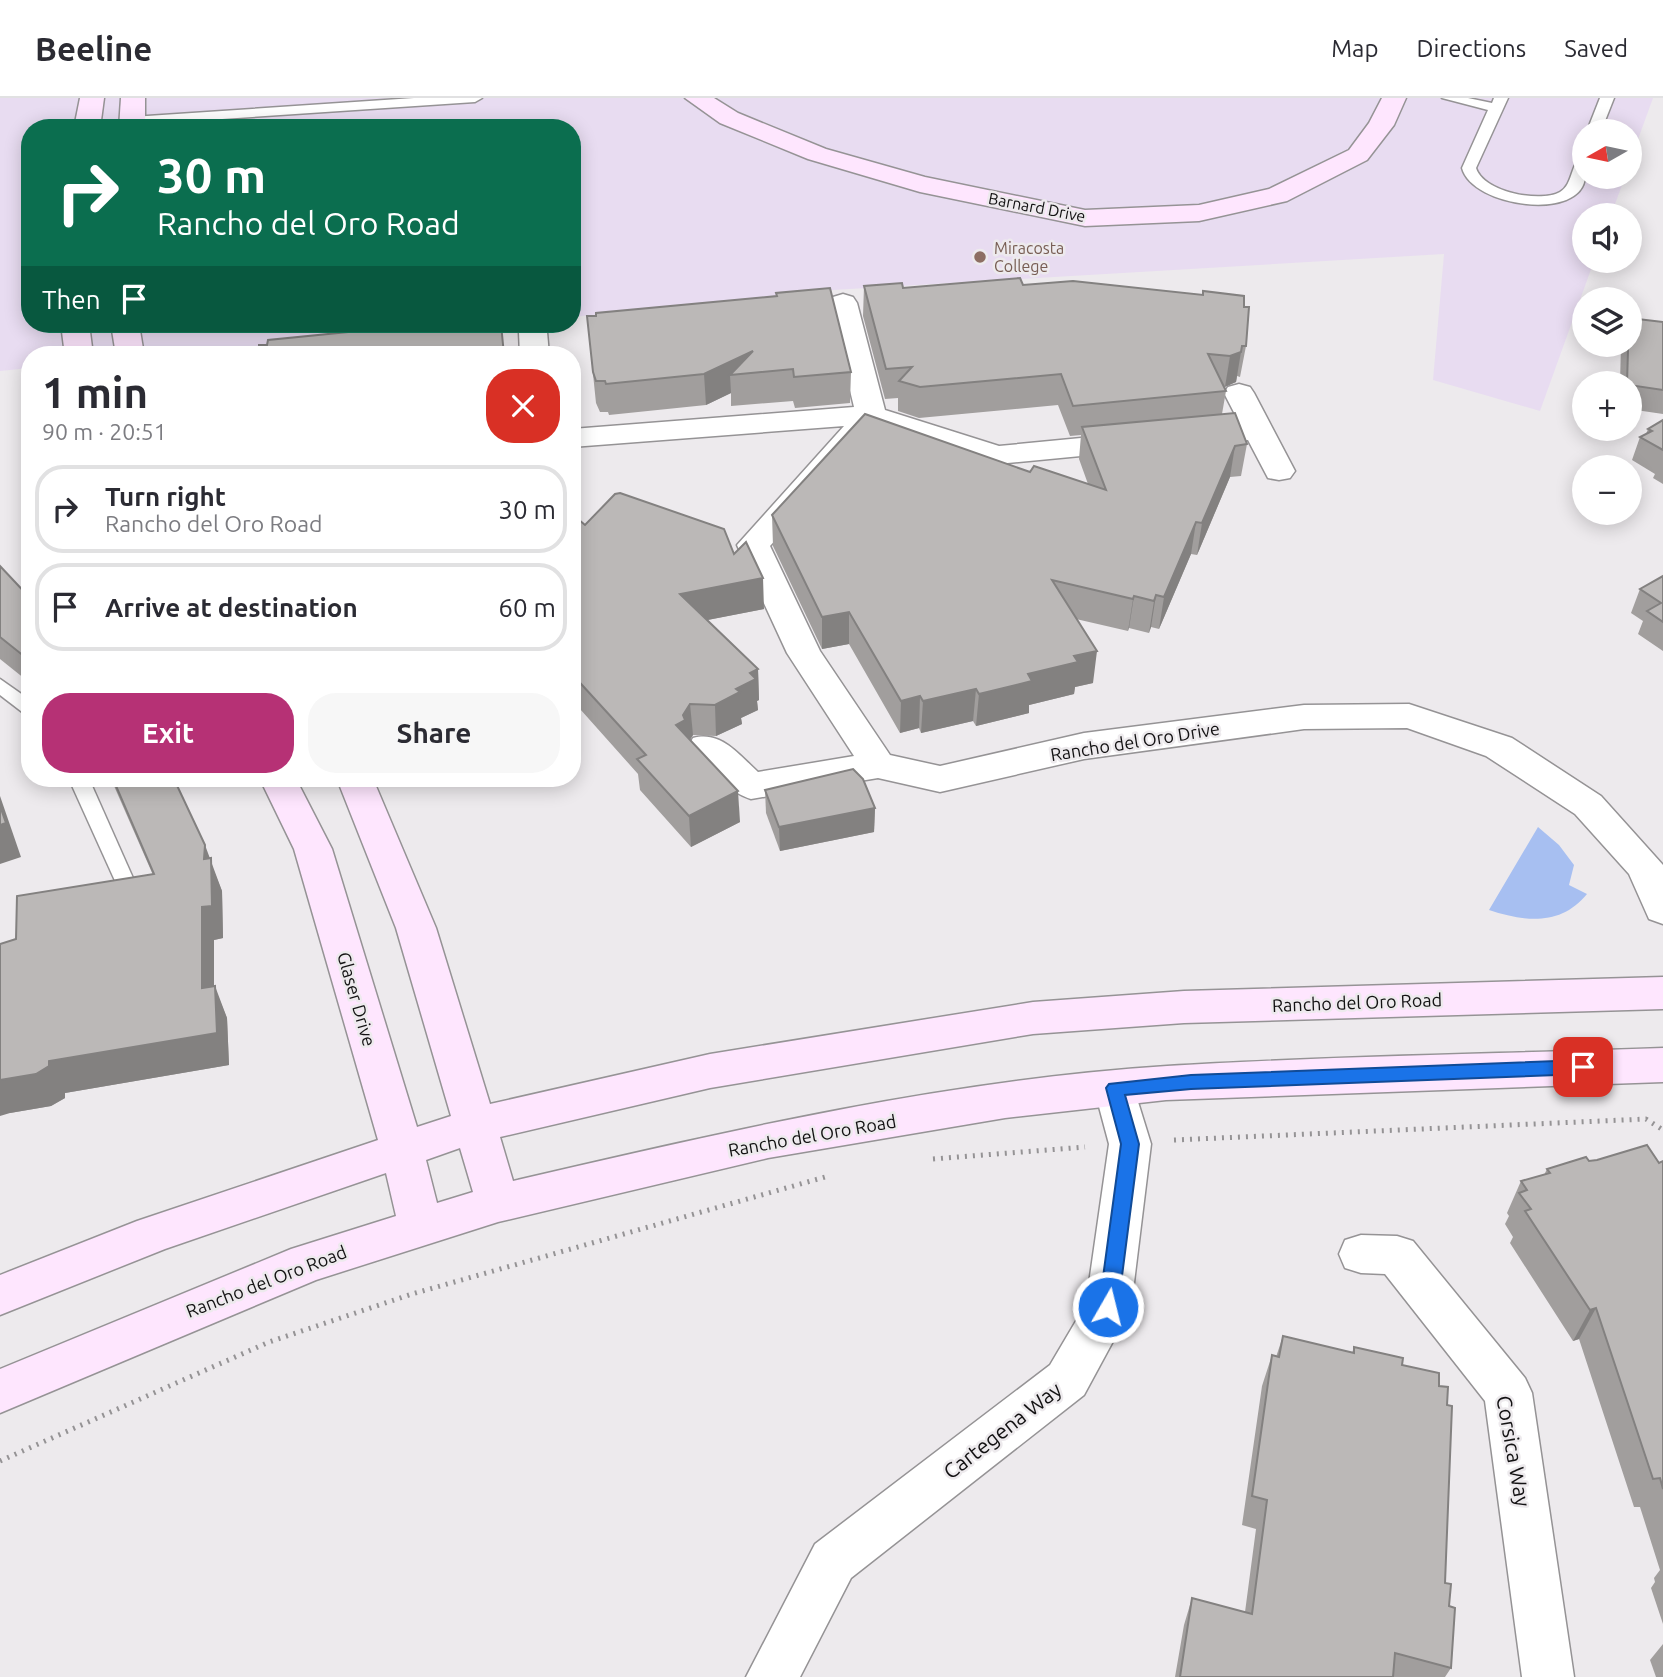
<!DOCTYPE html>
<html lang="en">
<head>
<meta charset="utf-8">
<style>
  :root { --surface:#fff; --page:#f7f7f7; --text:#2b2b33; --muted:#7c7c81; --line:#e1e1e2; --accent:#b63175 }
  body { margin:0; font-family:Ubuntu,sans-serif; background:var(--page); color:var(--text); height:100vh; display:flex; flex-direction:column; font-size:26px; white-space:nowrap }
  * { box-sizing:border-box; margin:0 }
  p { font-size:23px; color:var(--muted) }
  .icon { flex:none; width:38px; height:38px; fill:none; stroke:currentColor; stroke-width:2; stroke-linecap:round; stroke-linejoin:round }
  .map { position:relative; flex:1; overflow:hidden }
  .panel { position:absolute; left:21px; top:248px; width:560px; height:441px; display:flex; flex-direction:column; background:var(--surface); border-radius:28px; box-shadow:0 4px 18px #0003 }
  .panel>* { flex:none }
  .top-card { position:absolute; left:21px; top:21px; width:560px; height:214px; border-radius:28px; box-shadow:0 4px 18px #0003; background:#0b6e4f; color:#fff; overflow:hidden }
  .needle { width:46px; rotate:261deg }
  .buttons { position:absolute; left:1572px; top:21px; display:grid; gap:14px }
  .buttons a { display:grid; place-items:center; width:70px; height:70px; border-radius:50%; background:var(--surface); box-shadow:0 4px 18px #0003; font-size:35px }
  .pin { position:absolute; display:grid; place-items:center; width:60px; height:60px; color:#fff; margin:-30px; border-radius:14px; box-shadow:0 4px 10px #0006 }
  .me { position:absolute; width:77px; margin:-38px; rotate:8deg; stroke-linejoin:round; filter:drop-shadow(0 0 5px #0008) }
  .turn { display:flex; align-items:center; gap:24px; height:147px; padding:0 21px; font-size:32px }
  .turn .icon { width:91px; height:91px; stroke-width:2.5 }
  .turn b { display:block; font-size:49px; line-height:60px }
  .then { display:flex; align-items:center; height:66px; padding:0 21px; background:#0003; gap:14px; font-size:26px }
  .round { display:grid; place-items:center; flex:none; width:74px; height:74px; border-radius:28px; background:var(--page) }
  .overview { display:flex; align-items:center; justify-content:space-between; height:119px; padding:0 21px }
  h1 { font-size:42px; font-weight:700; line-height:52px }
  .action { display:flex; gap:14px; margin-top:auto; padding:14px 21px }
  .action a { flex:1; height:80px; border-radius:28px; background:var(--accent); color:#fff; font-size:28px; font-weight:700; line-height:80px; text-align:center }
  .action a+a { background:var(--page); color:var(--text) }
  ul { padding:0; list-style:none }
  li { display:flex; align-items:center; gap:21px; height:88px; margin:0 14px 10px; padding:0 7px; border:4px solid var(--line); border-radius:28px }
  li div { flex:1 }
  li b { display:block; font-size:26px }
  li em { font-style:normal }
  header { display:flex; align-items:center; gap:42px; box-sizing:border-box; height:98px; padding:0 35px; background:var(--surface); border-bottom:2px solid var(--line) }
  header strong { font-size:33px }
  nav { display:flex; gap:38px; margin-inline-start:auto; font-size:24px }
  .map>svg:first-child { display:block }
  .education { fill:#e8dcf1 }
  .water { fill:#a7bff1 }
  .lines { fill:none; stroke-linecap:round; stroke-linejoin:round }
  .lane-casing { stroke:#959395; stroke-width:3 }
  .street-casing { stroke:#959395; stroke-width:3 }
  .secondary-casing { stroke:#959395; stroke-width:3 }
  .path { stroke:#959395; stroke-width:5; stroke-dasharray:2 6; stroke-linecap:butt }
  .lane { fill:#fff; fill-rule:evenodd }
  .street { fill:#fff; fill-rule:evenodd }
  .secondary { fill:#fee6fe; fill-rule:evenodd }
  .wall { fill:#a19e9d }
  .shaded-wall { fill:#838180 }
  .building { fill:#bbb8b7; stroke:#838180; stroke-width:2 }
  .route { fill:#1a73e8; stroke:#114b97; stroke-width:2 }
  .education-dot { fill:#8d6e63; stroke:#edeaed; stroke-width:2.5 }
  .labels { text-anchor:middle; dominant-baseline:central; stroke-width:5; stroke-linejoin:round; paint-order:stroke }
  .far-street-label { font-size:16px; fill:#131213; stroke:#edeaed }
  .far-education-label { font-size:16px; fill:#785e54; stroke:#edeaed; text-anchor:start }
  .street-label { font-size:18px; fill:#131213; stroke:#edeaed }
  .near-street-label { font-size:21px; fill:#131213; stroke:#edeaed }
</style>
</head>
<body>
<header>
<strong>Beeline</strong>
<nav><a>Map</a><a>Directions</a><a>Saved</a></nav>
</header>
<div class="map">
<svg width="1663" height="1579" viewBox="0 0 1663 1579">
  <rect width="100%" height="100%" fill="#edeaed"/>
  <!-- education -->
  <path class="education" d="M0,0H1653L1629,66V33H1584V79H1625L1611,117H1584V163H1594L1540,313L1433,282L1444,156L833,192L572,219V30H30V226H508L188,257H30V270L0,273Z"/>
  <!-- water -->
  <path class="water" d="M1538,729L1559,747L1574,767L1569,787L1587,796C1561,828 1525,824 1489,812Z"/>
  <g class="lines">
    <!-- lane casing -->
    <g class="lane-casing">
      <g id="lane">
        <path d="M414,0H482L475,4L132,27L125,23L132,19Z"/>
        <path d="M1442,0H1468L1492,5L1494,0H1508L1476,70C1483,94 1540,105 1560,94C1574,86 1570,63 1584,58C1584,64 1585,74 1585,79C1582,124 1472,109 1462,70L1488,12Z"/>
        <path d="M1600,0H1614L1601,33H1587Z"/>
        <path d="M0,581L30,602V620L0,597Z"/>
        <path d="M69,681H89L133,780L130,785H116Z"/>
      </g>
    </g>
    <!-- street casing -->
    <g class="street-casing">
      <g id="street">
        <path d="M843,196L853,199L857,205L885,312L999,348L1133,335L1144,337L1148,344L1144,351L1133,353L997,366L877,329L770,448L820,553L890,657L940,668L1084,635L1304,607L1409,606L1512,640L1601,698L1663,767V826L1649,821L1629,776L1575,716L1486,658L1407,630L1304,631L1084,661L940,694L878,680L751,701C729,694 700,669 688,649L693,640C721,632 739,657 758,674L854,658L787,555L737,447L844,328L572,349V331L854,309L829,205L833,199Z"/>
        <path d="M535,226L543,228L547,234L549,257H520L519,234L523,228Z"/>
        <path d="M1239,286L1250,289L1254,295L1295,373L1290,380L1279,382L1268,380L1248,342L1189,347L1178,345L1174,338L1178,331L1239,324L1224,295L1228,289Z"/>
        <path d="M1115,973L1130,978L1151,1046L1131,1209L1124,1223L1084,1297L851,1480L800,1579H746L815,1446L1050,1267L1086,1206L1109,1046L1094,990L1100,978Z"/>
        <path d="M1361,1137L1397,1138L1413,1143L1525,1280L1532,1295L1574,1579H1522L1485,1303L1385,1176L1361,1175L1345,1170L1339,1156L1345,1142Z"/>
      </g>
    </g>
    <!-- secondary casing -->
    <g class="secondary-casing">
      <g id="secondary">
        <path d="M80,0H104L100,30H74Z"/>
        <path d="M121,0H145V30H119Z"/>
        <path d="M685,0H714L738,15L826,51L925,79L1085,112L1199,107L1269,91L1349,52L1369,25L1382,0H1406L1394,27L1367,62L1287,103L1199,123L1085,128L920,94L808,61L720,25Z"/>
        <path d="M61,226H89L93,257H65Z"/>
        <path d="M111,226H139L144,257H116Z"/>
        <path d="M260,681H296L332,751L417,1029L451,1018L396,830L337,681H373L436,830L490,1006L710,956L1033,904L1184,893L1663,879V911L1184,925L1033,936L710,990L500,1039L513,1083C728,1033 946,982 1167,968C1332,958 1498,956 1663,950V984L1166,1002L1005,1020L768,1060L498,1124L316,1182L0,1315V1271L291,1151L396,1118L386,1075L165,1151L0,1217V1177L137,1123L378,1042L294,751ZM460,1050L473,1094L437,1105L426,1062Z"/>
      </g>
    </g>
    <!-- path -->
    <g class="path">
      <path d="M1174,1042L1646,1021L1663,1032"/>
      <path d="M933,1061L1085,1049"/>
      <path d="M0,1363L269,1244L412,1196L825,1079"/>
    </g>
    <!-- lane -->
    <use href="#lane" class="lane"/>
    <!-- street -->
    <use href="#street" class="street"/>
    <!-- secondary -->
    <use href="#secondary" class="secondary"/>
  </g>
  <!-- wall -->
  <g class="wall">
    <path d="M1023,187L1244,209L1246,248L1240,279L1237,278L1236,284L1224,289L1226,293L1222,316L1247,346L1241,378L1230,379L1197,457L1191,456L1159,531L1151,529L1149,535L1129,530L1128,533L1076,521L1093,585L1075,589L1074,596L1029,607V615L976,628L973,623L921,635L919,630L900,635L849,546L822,551L773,448L772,417L1030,374L1088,386L1079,361L1081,337L1070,338L1058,307L919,320L898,313V300L885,301L863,218L864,188L903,190Z"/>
    <path d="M776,195L851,274L850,305L795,310L793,303L731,308V295L706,307L609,317L608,314H600L596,305L587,218L776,198Z"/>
    <path d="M1663,224V316L1629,311V285H1620L1621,247H1629Z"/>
    <path d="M1663,322V386L1653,380L1655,376L1632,362L1640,339L1646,336L1648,331Z"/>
    <path d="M572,416L585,427L734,456L764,511L707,522L758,571L759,602L757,603L758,612L741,620L742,626L716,638L693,637L690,642L740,724L691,749L640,692L638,676L572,602Z"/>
    <path d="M0,468L30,500V585L0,561Z"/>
    <path d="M1663,478V553L1638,536L1643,523L1631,515L1640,491Z"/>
    <path d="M111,681H174L209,761L222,793L223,840L214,842V888L227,920L229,967L65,995V1000L51,1008L10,1015L16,841L153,777Z"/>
    <path d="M765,692L875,710L874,734L780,753L766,715Z"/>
    <path d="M1589,1063L1659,1065L1663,1063V1526L1651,1490L1655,1484L1654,1480L1660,1472L1640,1409H1634L1579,1241L1573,1243L1510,1145L1513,1139L1505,1126L1509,1118L1507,1115L1521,1083L1544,1077L1547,1071Z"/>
    <path d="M1283,1238L1352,1255L1354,1249L1402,1267L1439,1288L1447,1307L1445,1485L1449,1508L1451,1570L1445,1579H1175L1184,1527L1192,1500L1245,1514L1256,1431L1242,1427L1262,1288L1272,1257L1276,1259Z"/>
    <path d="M1663,1546V1579H1656L1650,1562Z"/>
  </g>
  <!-- shaded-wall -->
  <g class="shaded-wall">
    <path d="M753,253L730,277L731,295L706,307L704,276Z"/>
    <path d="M1241,254L1236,284L1225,289L1230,258Z"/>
    <path d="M1235,348L1230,379L1197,457L1202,425Z"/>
    <path d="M1196,424L1191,456L1159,531L1164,499Z"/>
    <path d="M763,480L764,511L682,527L680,496Z"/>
    <path d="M1156,497L1151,529L1149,535L1154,503Z"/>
    <path d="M1134,498L1129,530L1128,533L1133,501Z"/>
    <path d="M849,514V546L822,551V519Z"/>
    <path d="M1097,553L1093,585L1075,589L1074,596L1029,607V615L976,628L979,596L1074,558Z"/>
    <path d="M758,571L759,602L757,603L758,612L741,620L742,626L716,638L715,607L736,591L750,575Z"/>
    <path d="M976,591L973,623L921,635L923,603Z"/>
    <path d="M920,598L919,630L900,635L901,603Z"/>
    <path d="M690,606L693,637L687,646L676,627Z"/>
    <path d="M738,693L740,724L691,749L689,718Z"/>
    <path d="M0,698L21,759L0,766Z"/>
    <path d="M875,710L874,734L780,753L779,729Z"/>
    <path d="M205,747L222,793L223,840L214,842V923L202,890V809Z"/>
    <path d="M215,888L227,920L229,967L65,995V1000L51,1008L10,1015L0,1018V982L49,963Z"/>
    <path d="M1596,1210L1579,1241L1573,1243L1590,1212Z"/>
  </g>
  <!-- building -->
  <g class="building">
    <path d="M1020,180L1023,187L1073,183L1203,197V193L1244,198V209H1249L1246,248H1242L1241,254L1230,258L1208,256L1226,293L1073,308L1061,276L920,289L899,283L912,269L886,271L864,188L902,185L903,190Z"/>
    <path d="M830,190L851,274L794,279L793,271L730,277L753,253L704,276L606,286L605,283H596L593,274L587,218H596V215L777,198L776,195Z"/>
    <path d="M1629,220L1663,224V292L1629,287V285H1627Z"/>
    <path d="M429,226H501L504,257H259V247H267L268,242Z"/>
    <path d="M1235,315L1247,346L1235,348L1202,425L1196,424L1164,499L1156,497L1154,503L1134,498L1133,501L1052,482L1097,553L1074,558L1078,564L1028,576L1032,583L979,596L976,591L923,603L920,598L901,603L849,514L822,519L772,417L865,316L1030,374L1034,368L1106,392L1082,329Z"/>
    <path d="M1663,322V352L1640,339L1652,333L1648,331Z"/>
    <path d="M620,395L724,431L734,456L746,444L763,480L680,496L758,571L750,575L756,581L736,591L740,594L715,607L690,606L683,617L685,622L676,627L738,693L689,718L637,661L646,657L572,576V416L585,427L615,396Z"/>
    <path d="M0,468L30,500V563L0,539Z"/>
    <path d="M1663,478V524L1647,513L1661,505L1640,491Z"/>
    <path d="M853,671L863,681L875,710L779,729L765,692Z"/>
    <path d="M113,681H174L205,747L204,761L211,760L212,808L202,809V890L215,888L217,935L49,963V968L36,976L0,982V846L16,841L17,798L154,776Z"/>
    <path d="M0,708L6,725L0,727Z"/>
    <path d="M1647,1047L1659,1065L1663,1063V1391L1660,1380L1653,1381L1596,1210L1590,1212L1525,1113L1531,1111L1519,1095L1527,1092L1521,1083L1550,1075L1547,1071L1586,1059L1589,1063L1597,1062Z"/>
    <path d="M1283,1238L1354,1255V1249L1403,1260L1402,1267L1439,1275V1288L1448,1289L1447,1307L1452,1308L1445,1485L1451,1486L1449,1508L1455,1510L1451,1570L1395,1555L1393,1579H1180L1192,1500L1252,1516L1267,1402L1252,1398L1272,1257L1279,1259Z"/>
  </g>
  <!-- route -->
  <path class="route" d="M1583,962L1592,969L1583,976L1191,991L1125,997L1139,1046L1118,1209L1115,1215L1108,1218L1102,1215L1099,1209L1121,1046L1106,990L1109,986L1191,977Z"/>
  <!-- markers -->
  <circle class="education-dot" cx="980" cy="159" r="7"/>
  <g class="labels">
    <!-- far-street labels -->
    <g class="far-street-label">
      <text transform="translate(1037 109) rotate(11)">Barnard Drive</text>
    </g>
    <!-- far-education labels -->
    <g class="far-education-label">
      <text x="994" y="150">Miracosta<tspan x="994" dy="18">College</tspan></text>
    </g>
    <!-- street labels -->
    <g class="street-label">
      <text transform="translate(1135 643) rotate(-9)">Rancho del Oro Drive</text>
      <text transform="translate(357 901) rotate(74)">Glaser Drive</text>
      <text transform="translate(1357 904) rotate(-2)">Rancho del Oro Road</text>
      <text transform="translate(812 1037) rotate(-10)">Rancho del Oro Road</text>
      <text transform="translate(266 1183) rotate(-21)">Rancho del Oro Road</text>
    </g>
    <!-- near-street labels -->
    <g class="near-street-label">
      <text transform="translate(1002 1332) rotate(-38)">Cartegena Way</text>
      <text transform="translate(1514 1353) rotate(80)">Corsica Way</text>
    </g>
  </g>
</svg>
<div class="buttons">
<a><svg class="needle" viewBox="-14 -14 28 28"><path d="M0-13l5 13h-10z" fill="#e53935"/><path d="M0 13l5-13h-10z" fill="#7c7c81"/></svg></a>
<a><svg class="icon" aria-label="sound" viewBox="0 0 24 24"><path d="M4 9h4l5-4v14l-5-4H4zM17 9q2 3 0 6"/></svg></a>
<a><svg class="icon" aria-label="layers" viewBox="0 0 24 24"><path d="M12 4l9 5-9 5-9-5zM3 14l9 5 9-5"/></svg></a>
<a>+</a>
<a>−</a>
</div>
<div class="pin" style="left:1583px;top:969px;background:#d93025"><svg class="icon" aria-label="arrive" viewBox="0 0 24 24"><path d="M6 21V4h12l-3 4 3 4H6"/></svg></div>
<svg class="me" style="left:1108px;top:1209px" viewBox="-20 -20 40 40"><circle r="17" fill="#1a73e8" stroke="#fff" stroke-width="3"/><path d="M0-11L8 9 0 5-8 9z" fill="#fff"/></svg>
<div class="top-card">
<div class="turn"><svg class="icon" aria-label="right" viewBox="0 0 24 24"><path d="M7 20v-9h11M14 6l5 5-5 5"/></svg><div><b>30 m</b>Rancho del Oro Road</div></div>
<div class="then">Then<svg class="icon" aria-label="arrive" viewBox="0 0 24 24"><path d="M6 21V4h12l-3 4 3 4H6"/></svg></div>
</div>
<section class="panel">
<div class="overview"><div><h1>1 min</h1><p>90 m · 20:51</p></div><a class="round" style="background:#d93025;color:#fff"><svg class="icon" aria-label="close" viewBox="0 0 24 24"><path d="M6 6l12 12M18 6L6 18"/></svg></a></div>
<ul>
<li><svg class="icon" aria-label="right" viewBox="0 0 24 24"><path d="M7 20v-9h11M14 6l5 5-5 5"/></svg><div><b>Turn right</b><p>Rancho del Oro Road</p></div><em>30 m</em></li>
<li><svg class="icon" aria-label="arrive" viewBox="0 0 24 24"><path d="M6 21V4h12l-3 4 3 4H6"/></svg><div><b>Arrive at destination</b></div><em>60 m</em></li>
</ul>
<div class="action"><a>Exit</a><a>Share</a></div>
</section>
</div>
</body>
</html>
